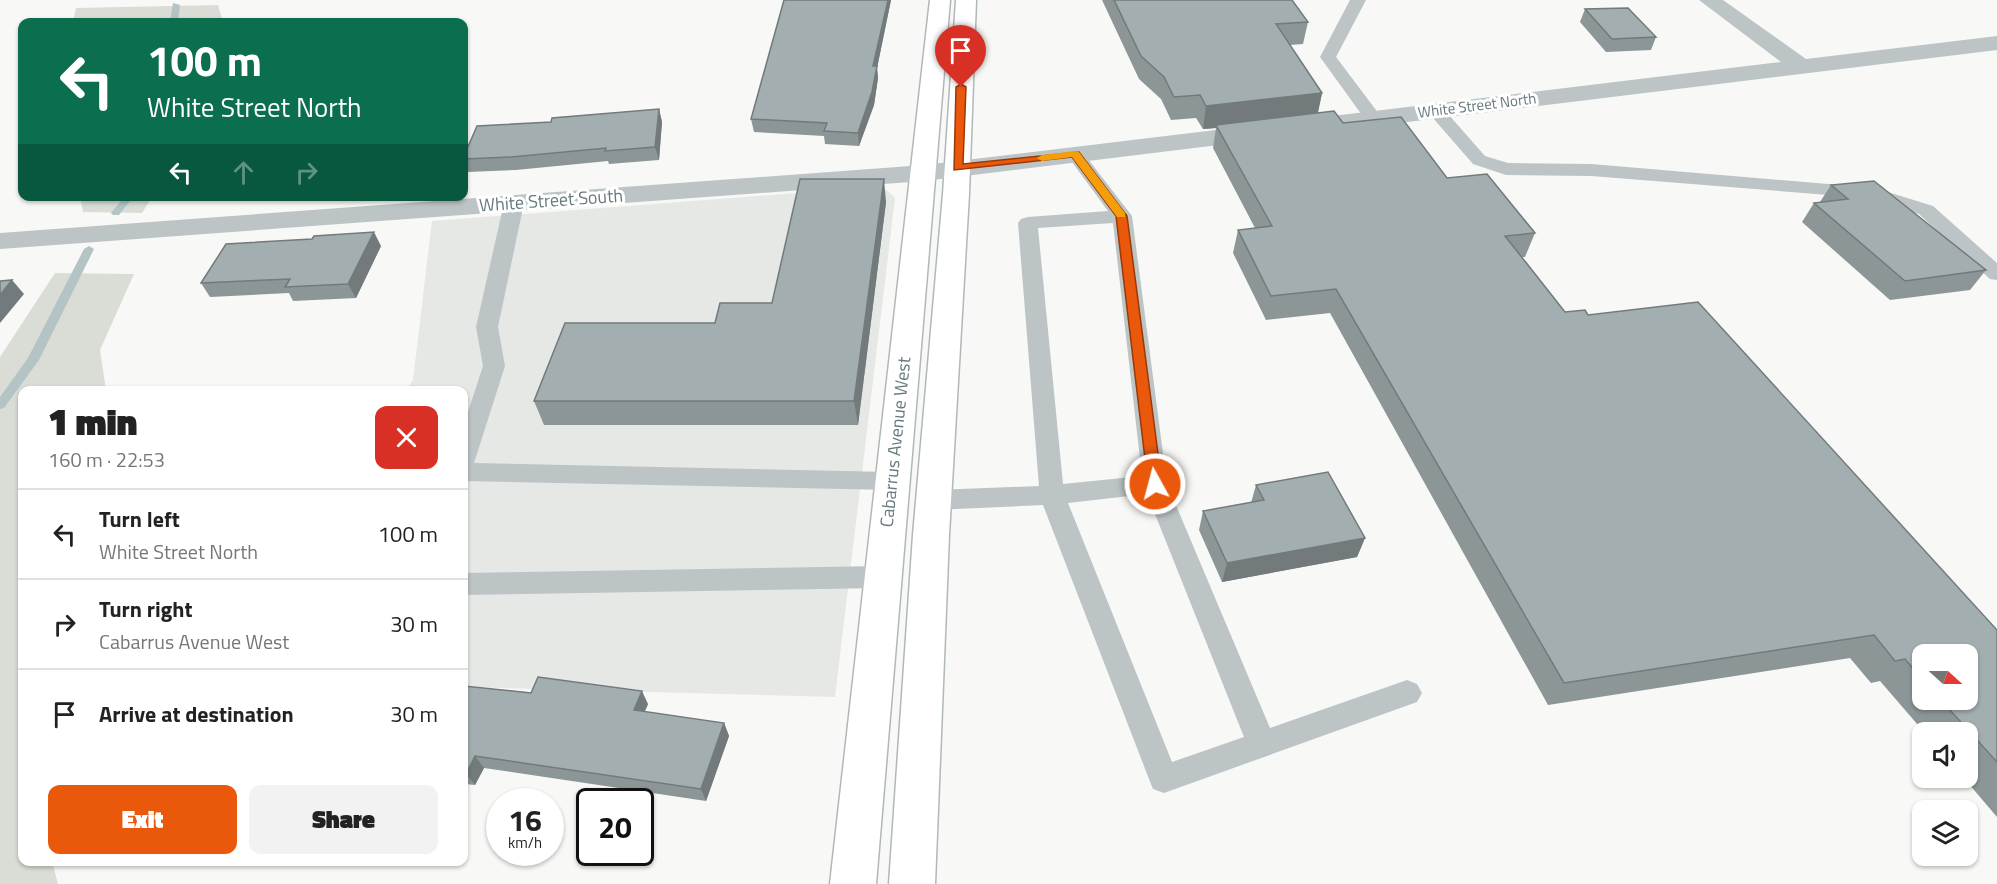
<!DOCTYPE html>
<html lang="en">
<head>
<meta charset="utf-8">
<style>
  :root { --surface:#fff; --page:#f2f2f2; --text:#222; --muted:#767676; --line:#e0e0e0; --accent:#ea580c }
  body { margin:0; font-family:"Titillium Web",sans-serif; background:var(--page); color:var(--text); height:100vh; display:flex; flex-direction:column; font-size:22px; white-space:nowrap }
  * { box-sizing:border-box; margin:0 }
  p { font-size:20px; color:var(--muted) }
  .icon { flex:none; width:33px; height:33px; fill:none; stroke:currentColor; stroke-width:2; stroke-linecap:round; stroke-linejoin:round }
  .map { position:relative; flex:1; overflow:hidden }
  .panel { position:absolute; left:18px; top:386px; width:450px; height:480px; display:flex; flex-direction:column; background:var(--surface); border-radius:12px; box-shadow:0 2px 4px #0004 }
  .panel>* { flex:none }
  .guide { position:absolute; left:18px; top:18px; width:450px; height:183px; border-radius:12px; box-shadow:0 2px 4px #0004; background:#0b6e4f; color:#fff; overflow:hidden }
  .needle { width:39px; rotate:111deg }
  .tools { position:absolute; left:1912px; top:644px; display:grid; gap:12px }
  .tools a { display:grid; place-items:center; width:66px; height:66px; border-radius:12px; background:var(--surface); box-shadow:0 2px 4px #0004; font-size:30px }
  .speed { position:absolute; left:486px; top:788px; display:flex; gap:12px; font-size:30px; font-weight:700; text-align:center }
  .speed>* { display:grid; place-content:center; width:78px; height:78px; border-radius:50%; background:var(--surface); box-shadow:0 2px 4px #0004; line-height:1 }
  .speed small { font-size:15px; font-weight:400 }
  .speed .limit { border:3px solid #111; border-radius:9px; background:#fff; color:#111 }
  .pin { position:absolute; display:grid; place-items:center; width:51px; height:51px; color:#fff; margin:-62px -26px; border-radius:50% 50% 50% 0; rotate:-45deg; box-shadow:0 0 6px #0007 }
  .pin .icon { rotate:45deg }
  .me { position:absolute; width:66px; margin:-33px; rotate:353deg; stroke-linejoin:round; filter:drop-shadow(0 0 4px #0008) }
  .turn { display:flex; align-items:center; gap:21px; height:126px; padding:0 30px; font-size:27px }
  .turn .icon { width:78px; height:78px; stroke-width:2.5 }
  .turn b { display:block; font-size:42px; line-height:51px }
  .lanes { display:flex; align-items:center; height:57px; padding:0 30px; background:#0003; justify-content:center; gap:30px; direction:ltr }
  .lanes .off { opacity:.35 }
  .round { display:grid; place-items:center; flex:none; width:63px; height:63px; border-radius:12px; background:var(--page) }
  .head { display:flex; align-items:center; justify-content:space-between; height:102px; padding:0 30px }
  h1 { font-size:36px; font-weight:800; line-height:45px }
  .cta { display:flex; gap:12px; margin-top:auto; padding:12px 30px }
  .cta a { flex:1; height:69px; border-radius:12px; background:var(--accent); color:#fff; font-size:24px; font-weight:800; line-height:69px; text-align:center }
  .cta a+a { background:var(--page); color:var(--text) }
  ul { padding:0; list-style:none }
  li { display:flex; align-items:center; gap:18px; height:90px; padding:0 30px; border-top:2px solid var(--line) }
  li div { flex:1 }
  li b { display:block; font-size:22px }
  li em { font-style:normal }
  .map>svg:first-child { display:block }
  .built { fill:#e6e8e6 }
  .green { fill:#daddd6 }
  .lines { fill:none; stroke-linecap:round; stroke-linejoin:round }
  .stream { fill:#b4c3c4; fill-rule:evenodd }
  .secondary-casing { stroke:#b0b8ba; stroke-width:3 }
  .lane { fill:#bdc4c5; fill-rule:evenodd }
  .street { fill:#bdc4c5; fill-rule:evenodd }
  .secondary { fill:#fff; fill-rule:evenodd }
  .wall { fill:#8c9697; fill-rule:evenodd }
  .shaded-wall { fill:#727a7b }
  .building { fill:#a3aeb0; stroke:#727a7b; stroke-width:1.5 }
  .route { fill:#ea580c; stroke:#983908; stroke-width:1.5 }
  .slow { fill:#f59e0b }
  .labels { text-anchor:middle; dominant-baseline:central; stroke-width:6; stroke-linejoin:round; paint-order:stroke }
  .far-street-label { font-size:15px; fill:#667a7e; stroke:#fff }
  .street-label { font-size:18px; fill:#667a7e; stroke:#fff }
</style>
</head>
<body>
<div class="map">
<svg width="1997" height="884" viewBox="0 0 1997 884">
  <rect width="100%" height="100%" fill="#f8f8f6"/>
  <!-- built -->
  <path class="built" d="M876,187L888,191L895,198L835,697L464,687V390H406L413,380L432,221Z"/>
  <!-- green -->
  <g class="green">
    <path d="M218,5L223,22H73L76,8Z"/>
    <path d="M80,197V196L152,197L142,213L83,212Z"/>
    <path d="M55,273L134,274L100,350L106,390H22V861H52L58,884H0V357Z"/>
  </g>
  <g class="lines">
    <!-- stream -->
    <g class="stream">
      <path d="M173,3L180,5L178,22H170Z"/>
      <path d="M125,196H134L119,215H113L111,213Z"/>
      <path d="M89,246L94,249L39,360L4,408L0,409V397L28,358L84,249Z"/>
    </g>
    <!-- secondary casing -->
    <g class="secondary-casing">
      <g id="secondary">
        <path d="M930,0H950L876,884H830Z"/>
        <path d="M956,0H976L969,194L949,535L935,884H889L913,535L943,194Z"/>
      </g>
    </g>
    <!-- lane -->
    <g class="lane">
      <path d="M1350,0H1366L1336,57L1382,118L1379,122H1367L1320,57Z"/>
      <path d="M1435,105L1441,106L1485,156L1508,163L1591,164L1875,188L1933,206L1997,263V280L1990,279L1919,214L1866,198L1591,176L1506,175L1473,164L1426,110L1429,106Z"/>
      <path d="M1075,149L1081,150L1132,216L1167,484L1270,728L1407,680L1417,684L1422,693L1417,702L1164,793L1153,789L1149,779L1043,505L934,510L925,507L921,500L925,493L934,490L1039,486L1018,223L1021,219L1028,217L1108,211L1066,154L1069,150ZM1113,223L1142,476L1063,484L1038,228ZM1147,494L1244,737L1172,762L1068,503Z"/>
      <path d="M514,197L521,199L524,203L498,327L505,366L474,463L891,472L900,474L903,481L900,488L891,490L464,481V424L483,366L476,327L504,203L507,199Z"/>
      <path d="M881,566L890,569L894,577L890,585L881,588L464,595V573Z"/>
    </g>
    <!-- street -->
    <path class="street" d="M1699,0H1723L1806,59L1997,36V50L924,181L0,249V233L924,165L1781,62Z"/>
    <!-- secondary -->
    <use href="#secondary" class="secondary"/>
  </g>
  <!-- wall -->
  <g class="wall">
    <path d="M784,0H891L877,68L878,78L874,105L859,146L825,144L824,136L754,132L751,119Z"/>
    <path d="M1102,0H1292L1308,22L1303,44L1290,45L1322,93L1318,113L1343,123L1447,178L1535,233L1525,257H1522L1565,312L1588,315L1997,630V817L1963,777H1968V732H1924L1880,681L1871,683L1850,658L1548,705L1330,313L1266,320L1233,253L1238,230L1255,228L1213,148L1216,128L1203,129L1196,118L1171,120L1161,99L1139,79ZM1923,654L1968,699H1923Z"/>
    <path d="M1585,9L1656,37L1651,50L1606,52L1580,22Z"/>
    <path d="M659,109L662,122L659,160L609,164L608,161L516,170L468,172L464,162V156L551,122Z"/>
    <path d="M1831,185L1986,270L1970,290L1890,300L1802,222L1814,203L1820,202Z"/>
    <path d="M886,202L858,425H544L534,401L715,323L772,303Z"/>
    <path d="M381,246L356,298L293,301L289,293L210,297L201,283Z"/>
    <path d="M1256,485L1365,538L1357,557L1222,582L1199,530L1203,511L1251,503Z"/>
    <path d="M464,686L648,704L644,712L724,723L729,736L706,801L484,768L475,785L464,784Z"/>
  </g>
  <!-- shaded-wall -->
  <g class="shaded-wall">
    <path d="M888,0H891L877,68L878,78L874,105L859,146L858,133Z"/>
    <path d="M1322,93L1317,116L1216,125V128L1203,129L1206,106Z"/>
    <path d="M659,109L662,122L659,160L655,147Z"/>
    <path d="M884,179L886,202L858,425L854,401Z"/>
    <path d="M374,232L381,246L356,298L348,284Z"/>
    <path d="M12,280L24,294L0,323V295Z"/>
    <path d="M1365,538L1357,557L1222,582L1227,563Z"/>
    <path d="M642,691L648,704L640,723L634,710Z"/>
    <path d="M724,723L729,736L706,801L701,789Z"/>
    <path d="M475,756L484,768L475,785L466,774Z"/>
  </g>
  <!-- building -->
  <g class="building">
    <path d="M784,0H888L873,66H877L872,92L858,133L824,131L827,123L751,119Z"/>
    <path d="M1114,0H1292L1308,22L1276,24L1322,93L1206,106L1200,95L1174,97L1164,77L1141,56Z"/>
    <path d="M1628,8L1656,37L1612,39L1585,9Z"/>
    <path d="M659,109L655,147L605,151L606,148L511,157L464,159V156L477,126L551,122L552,118Z"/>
    <path d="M1334,111L1343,123L1401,117L1447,178L1487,174L1535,233L1505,236L1565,312L1585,310L1588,315L1698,302L1997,630V762L1940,699H1968V654H1923V680L1905,659L1895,661L1874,635L1564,683L1336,289L1271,296L1238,230L1272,226L1216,125Z"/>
    <path d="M800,179H884L854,401H534L565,323H715L720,303H772Z"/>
    <path d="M1874,181L1986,270L1905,281L1814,203L1848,199L1831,185Z"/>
    <path d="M374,232L348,284L285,287L290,279L201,283L226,244L312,239L314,236Z"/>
    <path d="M12,280L0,295V281Z"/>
    <path d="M1328,472L1365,538L1227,563L1203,511L1264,500L1256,485Z"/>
    <path d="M538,677L642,691L634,710L724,723L701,789L475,756L466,774L464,773V686L531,693Z"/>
  </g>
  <!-- route -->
  <path class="route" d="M961,84L966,87L963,164L1079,152L1127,216L1162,484L1160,488H1150L1148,484L1116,216L1072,157L954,170L956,87Z"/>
  <!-- slow -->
  <path class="slow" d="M1075,151L1079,152L1125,213V217H1117L1072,157L1042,161L1037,158L1042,155Z"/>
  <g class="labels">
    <!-- far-street labels -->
    <g class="far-street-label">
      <text transform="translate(1477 105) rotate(-7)">White Street North</text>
    </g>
    <!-- street labels -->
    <g class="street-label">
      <text transform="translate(551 200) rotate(-4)">White Street South</text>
      <text transform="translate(895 442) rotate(-84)">Cabarrus Avenue West</text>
    </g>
  </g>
</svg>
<div class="tools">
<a><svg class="needle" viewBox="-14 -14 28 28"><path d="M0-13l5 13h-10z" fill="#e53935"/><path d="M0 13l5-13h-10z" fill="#767676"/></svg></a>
<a><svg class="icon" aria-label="sound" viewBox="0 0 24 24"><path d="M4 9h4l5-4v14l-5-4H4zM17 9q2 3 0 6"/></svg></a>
<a><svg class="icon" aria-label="layers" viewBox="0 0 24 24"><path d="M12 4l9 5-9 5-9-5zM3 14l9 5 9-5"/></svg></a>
</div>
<div class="speed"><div>16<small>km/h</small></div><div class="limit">20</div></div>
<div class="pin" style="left:961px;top:87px;background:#d93025"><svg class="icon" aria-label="arrive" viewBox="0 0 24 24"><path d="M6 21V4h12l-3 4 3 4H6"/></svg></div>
<svg class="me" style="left:1155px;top:484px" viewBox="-20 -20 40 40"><circle r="17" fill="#ea580c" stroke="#fff" stroke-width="3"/><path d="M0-11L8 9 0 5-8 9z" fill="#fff"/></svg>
<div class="guide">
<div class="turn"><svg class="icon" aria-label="left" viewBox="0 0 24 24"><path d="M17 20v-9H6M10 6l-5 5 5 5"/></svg><div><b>100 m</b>White Street North</div></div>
<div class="lanes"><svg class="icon" aria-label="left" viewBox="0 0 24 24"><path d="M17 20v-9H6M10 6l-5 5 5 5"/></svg><svg class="icon off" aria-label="ahead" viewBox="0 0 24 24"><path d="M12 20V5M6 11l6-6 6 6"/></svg><svg class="icon off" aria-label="right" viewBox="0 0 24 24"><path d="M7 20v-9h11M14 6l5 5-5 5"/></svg></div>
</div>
<section class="panel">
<div class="head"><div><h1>1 min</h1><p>160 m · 22:53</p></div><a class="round" style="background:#d93025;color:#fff"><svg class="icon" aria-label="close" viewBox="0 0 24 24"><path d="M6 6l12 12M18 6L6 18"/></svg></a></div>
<ul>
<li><svg class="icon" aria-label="left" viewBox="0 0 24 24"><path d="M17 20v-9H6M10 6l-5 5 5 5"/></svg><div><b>Turn left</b><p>White Street North</p></div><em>100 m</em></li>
<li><svg class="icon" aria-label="right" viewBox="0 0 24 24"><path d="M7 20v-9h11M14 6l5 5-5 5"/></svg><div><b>Turn right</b><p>Cabarrus Avenue West</p></div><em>30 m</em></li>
<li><svg class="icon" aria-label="arrive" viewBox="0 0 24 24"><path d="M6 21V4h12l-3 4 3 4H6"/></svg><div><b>Arrive at destination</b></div><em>30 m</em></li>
</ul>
<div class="cta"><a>Exit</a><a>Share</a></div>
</section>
</div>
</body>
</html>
